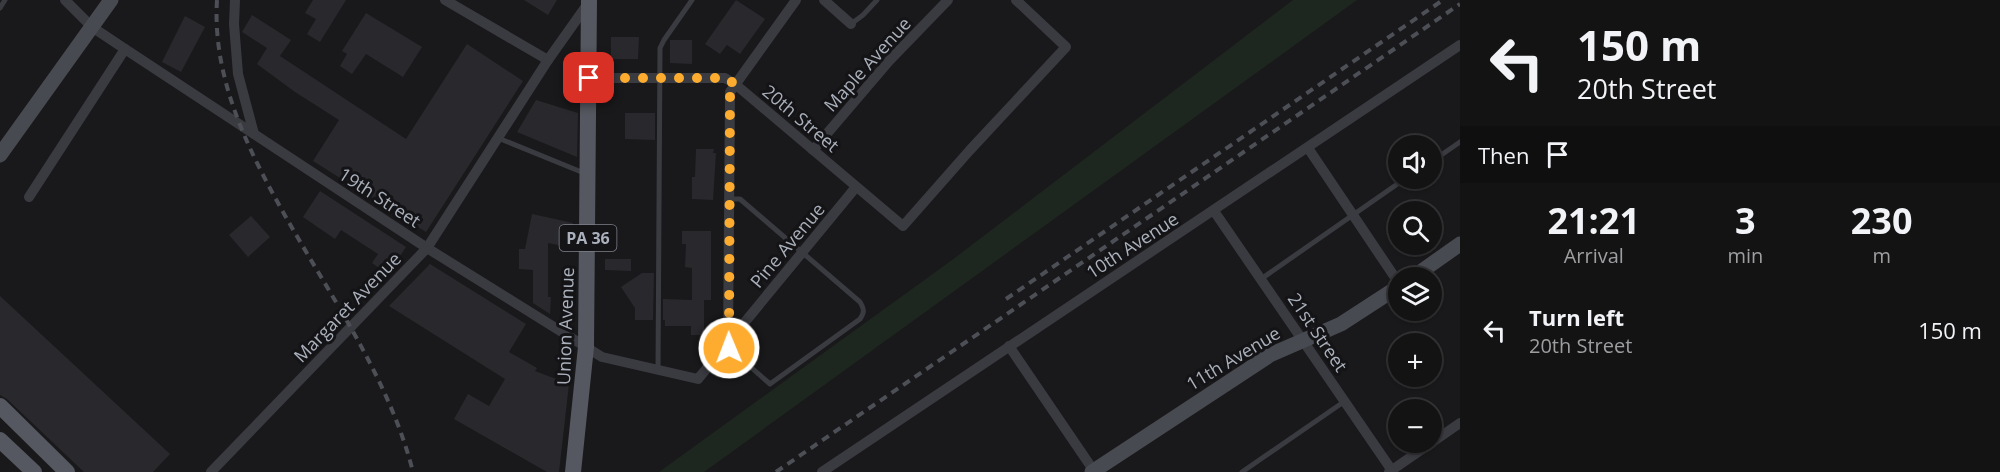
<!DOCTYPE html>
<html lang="en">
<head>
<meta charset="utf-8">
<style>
  :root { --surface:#131314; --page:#1c1c1d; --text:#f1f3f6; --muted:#9d9ea0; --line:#323234 }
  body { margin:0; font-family:"Open Sans",sans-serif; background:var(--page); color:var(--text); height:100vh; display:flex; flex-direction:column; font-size:22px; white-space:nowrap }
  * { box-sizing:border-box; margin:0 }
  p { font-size:20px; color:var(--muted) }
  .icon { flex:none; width:33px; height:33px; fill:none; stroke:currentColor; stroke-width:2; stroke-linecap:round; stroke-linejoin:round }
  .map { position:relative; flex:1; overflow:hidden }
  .side { display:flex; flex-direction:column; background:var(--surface); width:540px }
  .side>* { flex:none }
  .guide { background:#131314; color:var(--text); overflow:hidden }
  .buttons { position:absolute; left:1388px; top:135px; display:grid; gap:12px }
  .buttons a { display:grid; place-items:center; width:54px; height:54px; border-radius:50%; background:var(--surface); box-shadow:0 2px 4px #0004,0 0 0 2px var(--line); font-size:30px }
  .pin { position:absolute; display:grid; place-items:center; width:51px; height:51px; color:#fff; margin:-26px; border-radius:12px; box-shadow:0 3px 9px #0006 }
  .me { position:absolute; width:66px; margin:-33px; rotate:359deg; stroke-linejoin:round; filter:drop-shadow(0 0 4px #0008) }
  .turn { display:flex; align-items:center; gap:21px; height:126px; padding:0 18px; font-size:27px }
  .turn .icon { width:78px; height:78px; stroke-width:2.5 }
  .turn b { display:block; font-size:42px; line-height:51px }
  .then { display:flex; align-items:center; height:57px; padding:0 18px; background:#0003; gap:12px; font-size:22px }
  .eta { display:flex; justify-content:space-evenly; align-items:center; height:102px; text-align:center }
  .eta b { font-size:36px; font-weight:700; line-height:42px }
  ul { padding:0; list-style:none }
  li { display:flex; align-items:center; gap:18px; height:90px; padding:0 18px }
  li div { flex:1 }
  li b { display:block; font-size:22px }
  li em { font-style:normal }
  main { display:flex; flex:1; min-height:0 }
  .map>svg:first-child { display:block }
  .green { fill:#1e271f }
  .building { fill:#29292d }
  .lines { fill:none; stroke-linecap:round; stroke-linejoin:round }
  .lane { stroke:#3a3b41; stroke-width:5 }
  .street { stroke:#3a3b41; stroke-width:10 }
  .secondary { stroke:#484a51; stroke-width:15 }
  .primary { stroke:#555860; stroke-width:16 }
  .rail { stroke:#4d4f56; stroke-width:4; stroke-dasharray:8 6; stroke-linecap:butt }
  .route { stroke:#fdac2f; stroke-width:10; stroke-dasharray:0 18 }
  .labels { text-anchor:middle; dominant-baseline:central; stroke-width:6; stroke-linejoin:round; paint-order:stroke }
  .shield { fill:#141417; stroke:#7e828a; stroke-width:1.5 }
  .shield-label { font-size:16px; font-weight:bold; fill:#abb1bc }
  .street-label { font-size:18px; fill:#abb1bc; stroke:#141417 }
</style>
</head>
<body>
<main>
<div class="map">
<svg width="1460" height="472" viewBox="0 0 1460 472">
  <rect width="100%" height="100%" fill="#19191b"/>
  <!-- green -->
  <path class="green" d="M1293,0H1357L704,472H659L952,260Z"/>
  <!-- building -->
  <g class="building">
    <path d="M313,0H346L320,42L307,34L316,19L305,13Z"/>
    <path d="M524,0H557L548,15Z"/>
    <path d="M736,0L765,19L740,54L727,45L720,54L705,44Z"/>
    <path d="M366,13L422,47L403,77L366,54L352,74L340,66L347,54L342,51Z"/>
    <path d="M252,15L291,40L280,56L406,139L467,44L523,81L426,232L313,161L339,120L295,92L257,64L267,48L242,32Z"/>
    <path d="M185,16L205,27L181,72L162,62Z"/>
    <path d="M611,37H639L638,59H611Z"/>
    <path d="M670,40H692V64L670,63Z"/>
    <path d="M536,100L578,113L577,157L517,132Z"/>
    <path d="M625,113H655V140L625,139Z"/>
    <path d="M696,149H714L713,153H716L713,200L692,199V177H695Z"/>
    <path d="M320,191L406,247L388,274L372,263L378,254L341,230L335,239L303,217Z"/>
    <path d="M532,214L573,223L568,247L548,243V297H551L550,314L533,303V270L519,269V249H525Z"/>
    <path d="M251,216L270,237L248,257L229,235Z"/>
    <path d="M682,231H711V300H704V335H691V326H665V320H663V299L692,300V268L685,267L686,244H682Z"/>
    <path d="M605,259H631V271L605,270Z"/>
    <path d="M430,264L526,324L509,352L537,368L535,371L569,384L559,472H547L454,419L468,394L489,406L505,379L389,306Z"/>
    <path d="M642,273H654L653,320H635V308L621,287Z"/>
    <path d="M0,296L170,454L153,472H84L7,399L0,395Z"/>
  </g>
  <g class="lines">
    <!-- lane -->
    <g class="lane">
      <path d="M0,8L5,0"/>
      <path d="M851,24L863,15L877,0"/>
      <path d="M498,138L584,173"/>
      <path d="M1431,162L1460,142"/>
      <path d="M1261,279L1406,178"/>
      <path d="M728,343L729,348L770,384L860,319C865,312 864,309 860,302L740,199H729"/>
      <path d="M658,369L660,48L664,40L692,0"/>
      <path d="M1242,472L1345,401"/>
    </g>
    <!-- street -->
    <g class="street">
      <path d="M65,0L92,27L125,49L427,248L602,357L698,379L856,187"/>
      <path d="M235,0L234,24L238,74L254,134"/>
      <path d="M445,0L548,60"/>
      <path d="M824,0L851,24"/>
      <path d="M589,78H725L735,84L903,226L970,150L1066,47L1016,0"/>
      <path d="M1308,148L1398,282"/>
      <path d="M813,150L889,61L948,0"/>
      <path d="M29,197L125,49"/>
      <path d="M1214,211L1393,472"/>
      <path d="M728,342L730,92L796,0"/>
      <path d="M1009,346L1094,471"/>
      <path d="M211,472L427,248L548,60L589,2"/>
      <path d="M822,472L1460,45"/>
      <path d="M1389,472L1460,423"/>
    </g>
    <!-- secondary -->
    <g class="secondary">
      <path d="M0,155L111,0"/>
      <path d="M1412,278L1460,244"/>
      <path d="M1092,472L1270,355L1341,324L1398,287"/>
    </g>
    <!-- primary -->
    <g class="primary">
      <path d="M0,406L67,472"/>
      <path d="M0,440L34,472"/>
      <path d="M573,472L586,347L589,0"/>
    </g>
    <!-- rail -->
    <g class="rail">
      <path d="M217,0C212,79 249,152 287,219C333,300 390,381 413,472"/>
      <path d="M1006,299L1443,0"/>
      <path d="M776,472L1460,4"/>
    </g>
  </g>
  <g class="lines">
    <!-- route -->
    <path class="route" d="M589,78H725L735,84L730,92L729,348"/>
  </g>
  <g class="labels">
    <!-- shield labels -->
    <rect class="shield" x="559.5" y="225" width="57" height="26" rx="4.5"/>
    <g class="shield-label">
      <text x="588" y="238">PA 36</text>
    </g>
    <!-- street labels -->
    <g class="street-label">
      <text transform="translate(867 64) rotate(-48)">Maple Avenue</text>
      <text transform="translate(801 118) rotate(40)">20th Street</text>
      <text transform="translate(380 197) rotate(33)">19th Street</text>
      <text transform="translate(787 245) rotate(-50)">Pine Avenue</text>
      <text transform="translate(1132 245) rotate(-33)">10th Avenue</text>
      <text transform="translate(347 307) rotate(-46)">Margaret Avenue</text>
      <text transform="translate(565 326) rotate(-88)">Union Avenue</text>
      <text transform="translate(1318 332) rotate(56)">21st Street</text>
      <text transform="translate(1233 358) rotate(-31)">11th Avenue</text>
    </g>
  </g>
</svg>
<div class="buttons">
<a><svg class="icon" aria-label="sound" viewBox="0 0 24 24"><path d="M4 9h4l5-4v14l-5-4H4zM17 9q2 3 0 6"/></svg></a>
<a><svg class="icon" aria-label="search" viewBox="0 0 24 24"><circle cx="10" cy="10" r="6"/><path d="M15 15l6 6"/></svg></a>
<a><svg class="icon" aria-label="layers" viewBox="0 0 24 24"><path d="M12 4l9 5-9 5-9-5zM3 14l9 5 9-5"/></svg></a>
<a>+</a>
<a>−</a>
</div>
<div class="pin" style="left:589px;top:78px;background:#d93025"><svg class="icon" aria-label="arrive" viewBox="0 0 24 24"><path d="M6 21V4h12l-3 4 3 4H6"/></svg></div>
<svg class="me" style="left:729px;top:348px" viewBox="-20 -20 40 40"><circle r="17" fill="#fdac2f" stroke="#fff" stroke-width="3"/><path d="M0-11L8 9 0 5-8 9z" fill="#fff"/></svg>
</div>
<section class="side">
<div class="guide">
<div class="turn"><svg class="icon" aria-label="left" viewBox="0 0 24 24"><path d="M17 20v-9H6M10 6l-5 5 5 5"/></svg><div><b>150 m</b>20th Street</div></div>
<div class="then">Then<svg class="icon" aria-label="arrive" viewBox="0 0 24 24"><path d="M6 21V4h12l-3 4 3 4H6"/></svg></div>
</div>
<div class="eta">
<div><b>21:21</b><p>Arrival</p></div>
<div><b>3</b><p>min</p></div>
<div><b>230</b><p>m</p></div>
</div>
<ul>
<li><svg class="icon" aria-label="left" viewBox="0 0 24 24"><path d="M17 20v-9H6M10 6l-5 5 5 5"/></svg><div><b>Turn left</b><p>20th Street</p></div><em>150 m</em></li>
</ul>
</section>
</main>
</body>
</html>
